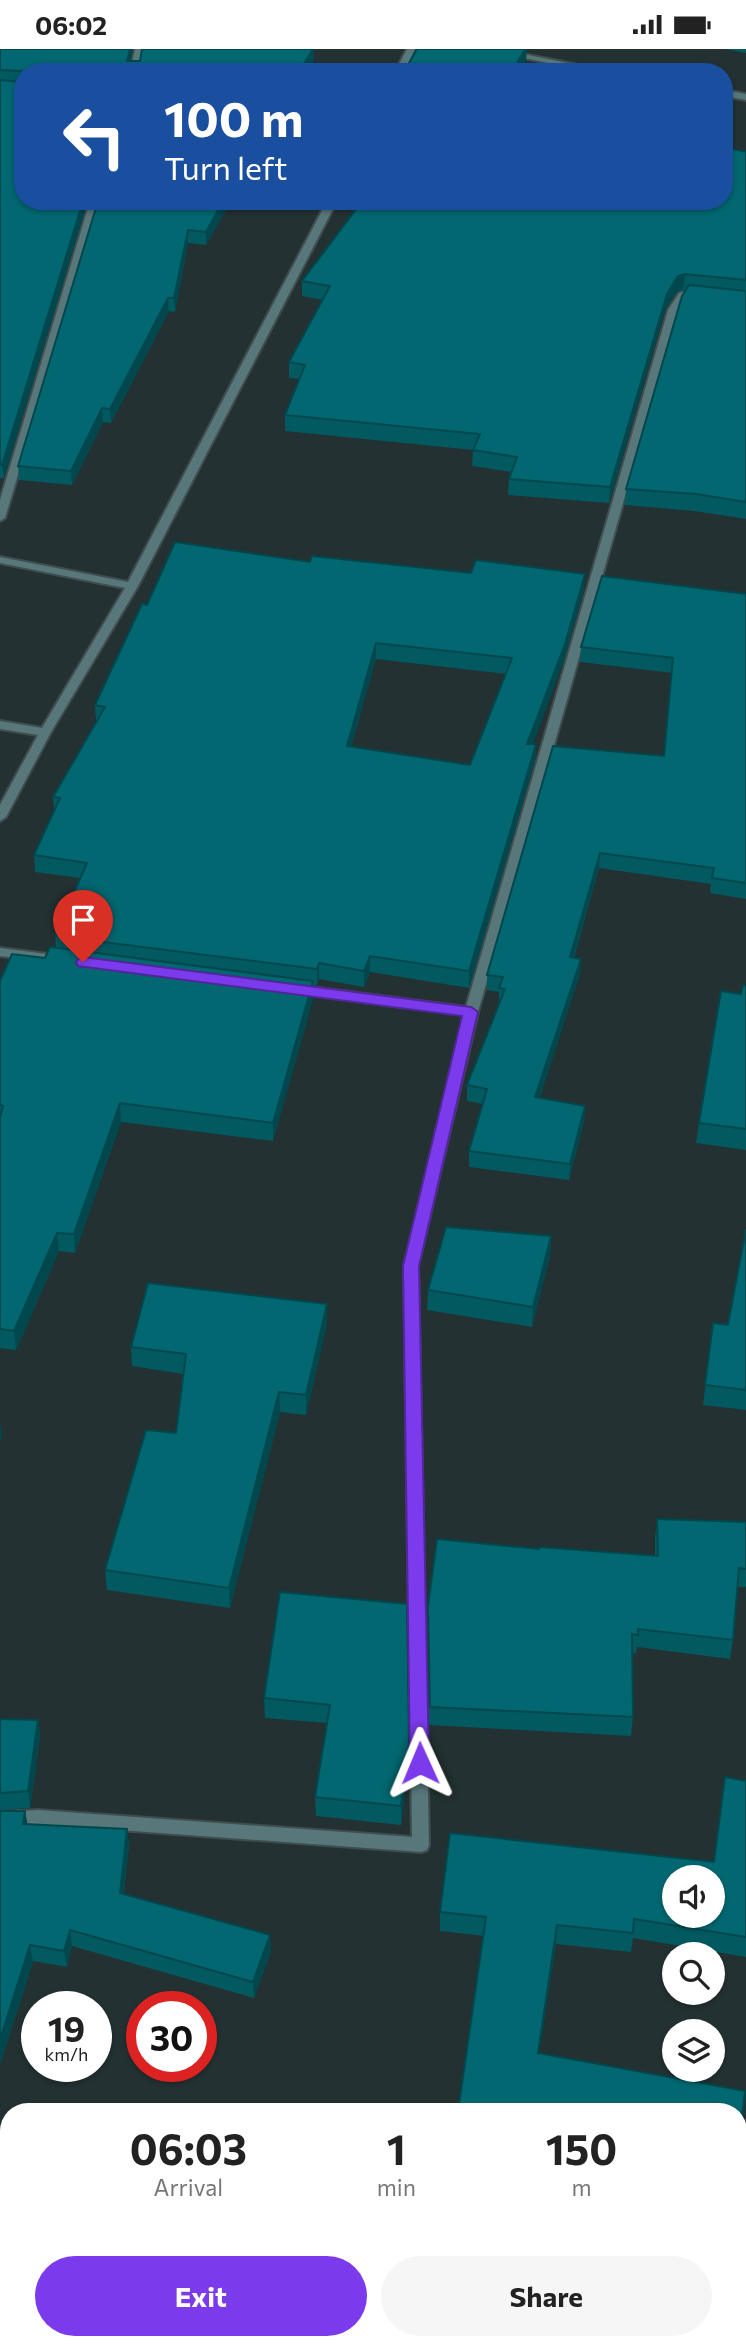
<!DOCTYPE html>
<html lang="en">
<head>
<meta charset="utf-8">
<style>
  :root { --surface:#fff; --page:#f6f6f6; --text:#222; --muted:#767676; --accent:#7c3aed }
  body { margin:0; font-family:Commissioner,sans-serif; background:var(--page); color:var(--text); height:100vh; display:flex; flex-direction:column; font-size:26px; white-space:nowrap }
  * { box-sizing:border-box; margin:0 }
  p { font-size:23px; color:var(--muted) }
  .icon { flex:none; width:38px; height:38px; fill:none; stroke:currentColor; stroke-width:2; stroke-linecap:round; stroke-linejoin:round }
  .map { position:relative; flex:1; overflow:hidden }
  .side { position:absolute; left:0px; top:2054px; width:747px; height:247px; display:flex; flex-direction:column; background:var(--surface); border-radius:28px 28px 0 0; box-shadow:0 2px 5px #0004 }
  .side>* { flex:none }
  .banner { position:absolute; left:14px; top:14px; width:719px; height:147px; border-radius:28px; box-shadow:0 2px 5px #0004; background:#1a4fa0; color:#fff; overflow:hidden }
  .fabs { position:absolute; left:662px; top:1816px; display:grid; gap:14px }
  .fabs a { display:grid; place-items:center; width:63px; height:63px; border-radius:50%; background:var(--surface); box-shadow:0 2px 5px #0004; font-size:35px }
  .speed { position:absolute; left:21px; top:1942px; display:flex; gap:14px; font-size:35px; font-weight:700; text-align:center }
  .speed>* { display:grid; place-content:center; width:91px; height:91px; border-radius:50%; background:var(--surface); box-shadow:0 2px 5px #0004; line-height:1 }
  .speed small { font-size:18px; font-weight:400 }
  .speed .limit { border:10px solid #d22; background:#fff; color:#111 }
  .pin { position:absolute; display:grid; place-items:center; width:60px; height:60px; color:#fff; margin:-72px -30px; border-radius:50% 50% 50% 0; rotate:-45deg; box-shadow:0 0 7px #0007 }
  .pin .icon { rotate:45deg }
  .me { position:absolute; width:77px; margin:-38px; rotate:359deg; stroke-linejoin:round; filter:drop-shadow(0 0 5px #0008) }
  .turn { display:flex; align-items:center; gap:24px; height:147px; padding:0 35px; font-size:32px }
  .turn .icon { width:91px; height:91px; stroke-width:2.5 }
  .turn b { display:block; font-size:49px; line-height:60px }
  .eta { display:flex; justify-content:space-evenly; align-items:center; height:119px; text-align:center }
  .eta b { font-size:42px; font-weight:700; line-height:49px }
  .primary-button { display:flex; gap:14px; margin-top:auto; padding:14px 35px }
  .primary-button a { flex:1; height:80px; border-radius:42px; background:var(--accent); color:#fff; font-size:28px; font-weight:700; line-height:80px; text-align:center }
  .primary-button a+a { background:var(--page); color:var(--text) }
  .status { display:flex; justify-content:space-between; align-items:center; height:49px; padding:0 35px; background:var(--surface); direction:ltr }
  .status svg { height:19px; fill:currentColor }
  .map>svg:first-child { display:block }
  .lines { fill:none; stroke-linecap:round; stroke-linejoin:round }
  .street-casing { stroke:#404d4e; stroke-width:4 }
  .street { fill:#58777a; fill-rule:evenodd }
  .wall { fill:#025960; fill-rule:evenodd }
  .shaded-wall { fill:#01484e }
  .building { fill:#026770; stroke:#01484e; stroke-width:2; fill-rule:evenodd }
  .route { fill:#7c3aed; stroke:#51269a; stroke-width:2 }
</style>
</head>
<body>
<div class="status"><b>06:02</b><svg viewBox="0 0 49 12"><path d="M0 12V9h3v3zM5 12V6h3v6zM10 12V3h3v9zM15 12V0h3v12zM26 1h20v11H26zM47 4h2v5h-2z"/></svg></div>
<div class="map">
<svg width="746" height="2300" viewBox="0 0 746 2300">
  <rect width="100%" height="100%" fill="#233132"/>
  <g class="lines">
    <!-- street casing -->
    <g class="street-casing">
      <g id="street">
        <path d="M135,0H143L139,23H130Z"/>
        <path d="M407,0H415L404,23H395Z"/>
        <path d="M480,0H498L613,23H593Z"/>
        <path d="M724,41L746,45V51L724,47Z"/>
        <path d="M90,152H100L5,469L0,472V451Z"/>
        <path d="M327,152H337L138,537L51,683L6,768L0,772V756L38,686L0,680V672L42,679L125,539L0,514V508L128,533Z"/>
        <path d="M683,243L699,244L704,247L699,250L686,249L678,261L478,963L418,1217L429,1796L427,1801L421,1803L38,1775L0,1777V1763L38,1761L412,1788L404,1217L464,966L295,944L288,940L295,936L466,958L668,261L679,244Z"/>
        <path d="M0,899L63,907L69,911L63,915L0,907Z"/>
      </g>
    </g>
    <!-- street -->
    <use href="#street" class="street"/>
  </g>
  <!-- wall -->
  <g class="wall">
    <path d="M0,0H133L130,12L314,11L307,23H23V152L4,429H0Z"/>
    <path d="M725,0H746V4Z"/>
    <path d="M746,103V470L694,462L625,456L626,440L686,241L677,243L665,260L609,454L508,446L509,430L511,423L472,417L473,401L285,382V366L299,330L289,329V313L323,251L302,247V232L360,160L724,152Z"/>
    <path d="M98,152H231L206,196L188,194L175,263L169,262L111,374L103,373L72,436L19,431L18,417Z"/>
    <path d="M310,513L584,540L564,611L532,695H536L535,711L469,939L370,923L364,938L319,930L317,936H313V950L273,1092L121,1073L75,1204L59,1202L16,1301L0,1299V932L45,909L56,899L55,887L80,829L35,823L34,806L54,761L53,748L97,672H96L95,656L147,556ZM376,610L506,625L470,716L351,698Z"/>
    <path d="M746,545V850L710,844L711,835L599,819L574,909L580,925L539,1049L585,1057L584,1072L569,1131L469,1118V1102L483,1055L467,1052V1036L499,955V943L487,941V926L664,707L672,624L580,613L581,598Z"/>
    <path d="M746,937V1101L696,1094L699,1074L741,945Z"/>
    <path d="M746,1180V1361L703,1356L713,1274L728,1276Z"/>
    <path d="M551,1187L550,1207L532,1278L427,1261L428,1241Z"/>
    <path d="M327,1255V1275L306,1366L280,1363L230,1559L107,1541L105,1521L176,1384L183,1325L132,1317L131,1298Z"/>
    <path d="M657,1470L746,1473V1538H737L733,1591L730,1610L637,1598L636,1604H632L633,1668L631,1687L429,1676L428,1557L539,1500L655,1507V1489Z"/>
    <path d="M280,1543L408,1714L401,1776L316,1767L315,1748L327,1674L265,1669L264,1649Z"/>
    <path d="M0,1670L38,1671L40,1688L30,1759L0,1761Z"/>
    <path d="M746,1732V1908L633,1889L631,1903L556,1895L539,2004L745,2042L738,2095V2063H458L484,1887L440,1882V1863L714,1813Z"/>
    <path d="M0,1762H25L27,1775L127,1780L129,1796L124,1845L271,1902L254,1949L72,1897L67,1918L33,1912L0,2016Z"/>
    <path d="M484,2292H532V2296Z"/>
  </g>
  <!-- shaded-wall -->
  <g class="shaded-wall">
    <path d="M130,0H133L128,23L127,12Z"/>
    <path d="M313,0H314V11L307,23H299Z"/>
    <path d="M525,0H527L526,12L520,23H512Z"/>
    <path d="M83,152H88L4,429L2,416Z"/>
    <path d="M223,152H231L206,196V183Z"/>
    <path d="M188,181V194L175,263L174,249Z"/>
    <path d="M685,225L683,240L677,243L665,260L609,454L610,438L667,245L678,227Z"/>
    <path d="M168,249L169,262L111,374L110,360Z"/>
    <path d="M102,359L103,373L72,436L71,422Z"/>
    <path d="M585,525L584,540L564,611L527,711V695Z"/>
    <path d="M376,594V610L347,713V697Z"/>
    <path d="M536,695L535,711L469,939V922Z"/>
    <path d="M600,804L599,819L569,923L570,908Z"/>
    <path d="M370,907V923L364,938V922Z"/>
    <path d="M581,910L580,925L535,1064V1048Z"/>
    <path d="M319,914V930L317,936V920Z"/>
    <path d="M313,932V950L273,1092V1074Z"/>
    <path d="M120,1054L121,1073L75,1204L74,1185Z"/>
    <path d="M585,1057L584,1072L569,1131L570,1115Z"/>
    <path d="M57,1184L59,1202L16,1301L14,1282Z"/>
    <path d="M551,1187L550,1207L532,1278L533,1258Z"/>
    <path d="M327,1255V1275L306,1366V1346Z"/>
    <path d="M279,1343L280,1363L230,1559L229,1539Z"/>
    <path d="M0,1373L2,1386L0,1393Z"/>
    <path d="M38,1671L40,1688L30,1759L28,1742Z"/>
    <path d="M409,1695L408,1714L401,1776V1757Z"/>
    <path d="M25,1762L28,1778L23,1775Z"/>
    <path d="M127,1780L129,1796L122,1860L120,1844Z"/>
    <path d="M557,1876L556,1895L536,2023L538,2004Z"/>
    <path d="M70,1881L72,1897L67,1918L64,1902Z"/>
    <path d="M270,1886L271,1902L254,1949L253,1933Z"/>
    <path d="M30,1896L33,1912L0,2016V1991Z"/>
  </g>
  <!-- building -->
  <g class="building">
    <path d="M0,0H130L127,12H140L142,0H313L299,23H23L22,22L0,21Z"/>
    <path d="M417,0H525L512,23H404Z"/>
    <path d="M23,30V152H83L2,416L0,415V31L22,33Z"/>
    <path d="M724,98L746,103V231L685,225L678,227L667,245L610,438L509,430L517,408L473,401L480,385L285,366L305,316L289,313L330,237L302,232L357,159L360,160L364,152H724Z"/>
    <path d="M98,152H223L206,183L188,181L174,249H168L110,360L102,359L71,422L18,417Z"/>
    <path d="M689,236L746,242V453L696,445L626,440L682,247Z"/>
    <path d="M175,493L310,513L312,507L471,524L476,511L585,525L565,595L527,695H536L469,922L370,907L364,922L319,914L317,920L55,887L87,814L34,806L60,749L53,748L105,658L95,656L142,555L147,556ZM376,594L512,609L470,716L347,697Z"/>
    <path d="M602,527L746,545V834L712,829L714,819L600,804L570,908L581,910L535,1048L585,1057L570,1115L469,1102L487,1040L467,1036L505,940L499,939L503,928L487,926L553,697L664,707L673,609L581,598Z"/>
    <path d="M50,898L313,932L273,1074L120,1054L74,1185L57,1184L14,1282L0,1280V1068L3,1057L0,1056V932L12,905L45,909Z"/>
    <path d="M743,936L746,937V1080L699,1074L721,942L741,945Z"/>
    <path d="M446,1178L551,1187L533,1258L428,1241Z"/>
    <path d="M746,1180V1341L705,1336L713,1274L728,1276Z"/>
    <path d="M148,1234L327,1255L306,1346L279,1343L229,1539L105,1521L146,1381L176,1384L186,1305L131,1298Z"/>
    <path d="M657,1470L746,1473V1520L739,1519L733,1591L638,1580V1586L632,1585L633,1668L430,1658L428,1557L437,1490L539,1500V1498L658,1507Z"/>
    <path d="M280,1543L407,1555L409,1695L401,1757L315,1748L330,1656L264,1649Z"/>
    <path d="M0,1670L38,1671L28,1742L0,1744Z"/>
    <path d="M725,1728L746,1732V1888L634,1870L633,1884L557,1876L538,2004L745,2042L739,2094L738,2063H458L486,1868L440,1863L450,1784L714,1813ZM674,1829H712V1867H674Z"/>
    <path d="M0,1762H25L23,1775L127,1780L120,1844L270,1886L253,1933L70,1881L64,1902L30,1896L0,1991Z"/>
    <path d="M9,2236V2292H163L180,2300H0V2252Z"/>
  </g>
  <!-- route -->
  <path class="route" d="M83,908L471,958L478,963L419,1217L429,1714L426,1719L420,1722L413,1719L410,1714L403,1217L462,967L78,917L76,913L78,910Z"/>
</svg>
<div class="fabs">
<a><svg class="icon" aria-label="sound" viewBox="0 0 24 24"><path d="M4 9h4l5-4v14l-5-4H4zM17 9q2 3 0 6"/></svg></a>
<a><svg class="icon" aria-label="search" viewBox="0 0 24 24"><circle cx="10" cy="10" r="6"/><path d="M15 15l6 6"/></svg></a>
<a><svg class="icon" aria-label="layers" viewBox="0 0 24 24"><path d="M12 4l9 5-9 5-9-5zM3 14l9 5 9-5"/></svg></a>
</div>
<div class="speed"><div>19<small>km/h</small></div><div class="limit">30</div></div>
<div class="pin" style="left:83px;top:913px;background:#d93025"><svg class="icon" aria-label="arrive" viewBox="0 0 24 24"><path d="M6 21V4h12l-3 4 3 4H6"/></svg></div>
<svg class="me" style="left:420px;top:1714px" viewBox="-20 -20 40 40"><path d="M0-17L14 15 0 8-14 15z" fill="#7c3aed" stroke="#fff" stroke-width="4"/></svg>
<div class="banner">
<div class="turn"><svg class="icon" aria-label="left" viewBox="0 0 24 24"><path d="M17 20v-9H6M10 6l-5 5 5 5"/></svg><div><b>100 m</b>Turn left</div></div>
</div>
<section class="side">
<div class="eta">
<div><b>06:03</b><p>Arrival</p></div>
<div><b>1</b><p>min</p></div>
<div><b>150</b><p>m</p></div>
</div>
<div class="primary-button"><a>Exit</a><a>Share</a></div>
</section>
</div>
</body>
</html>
